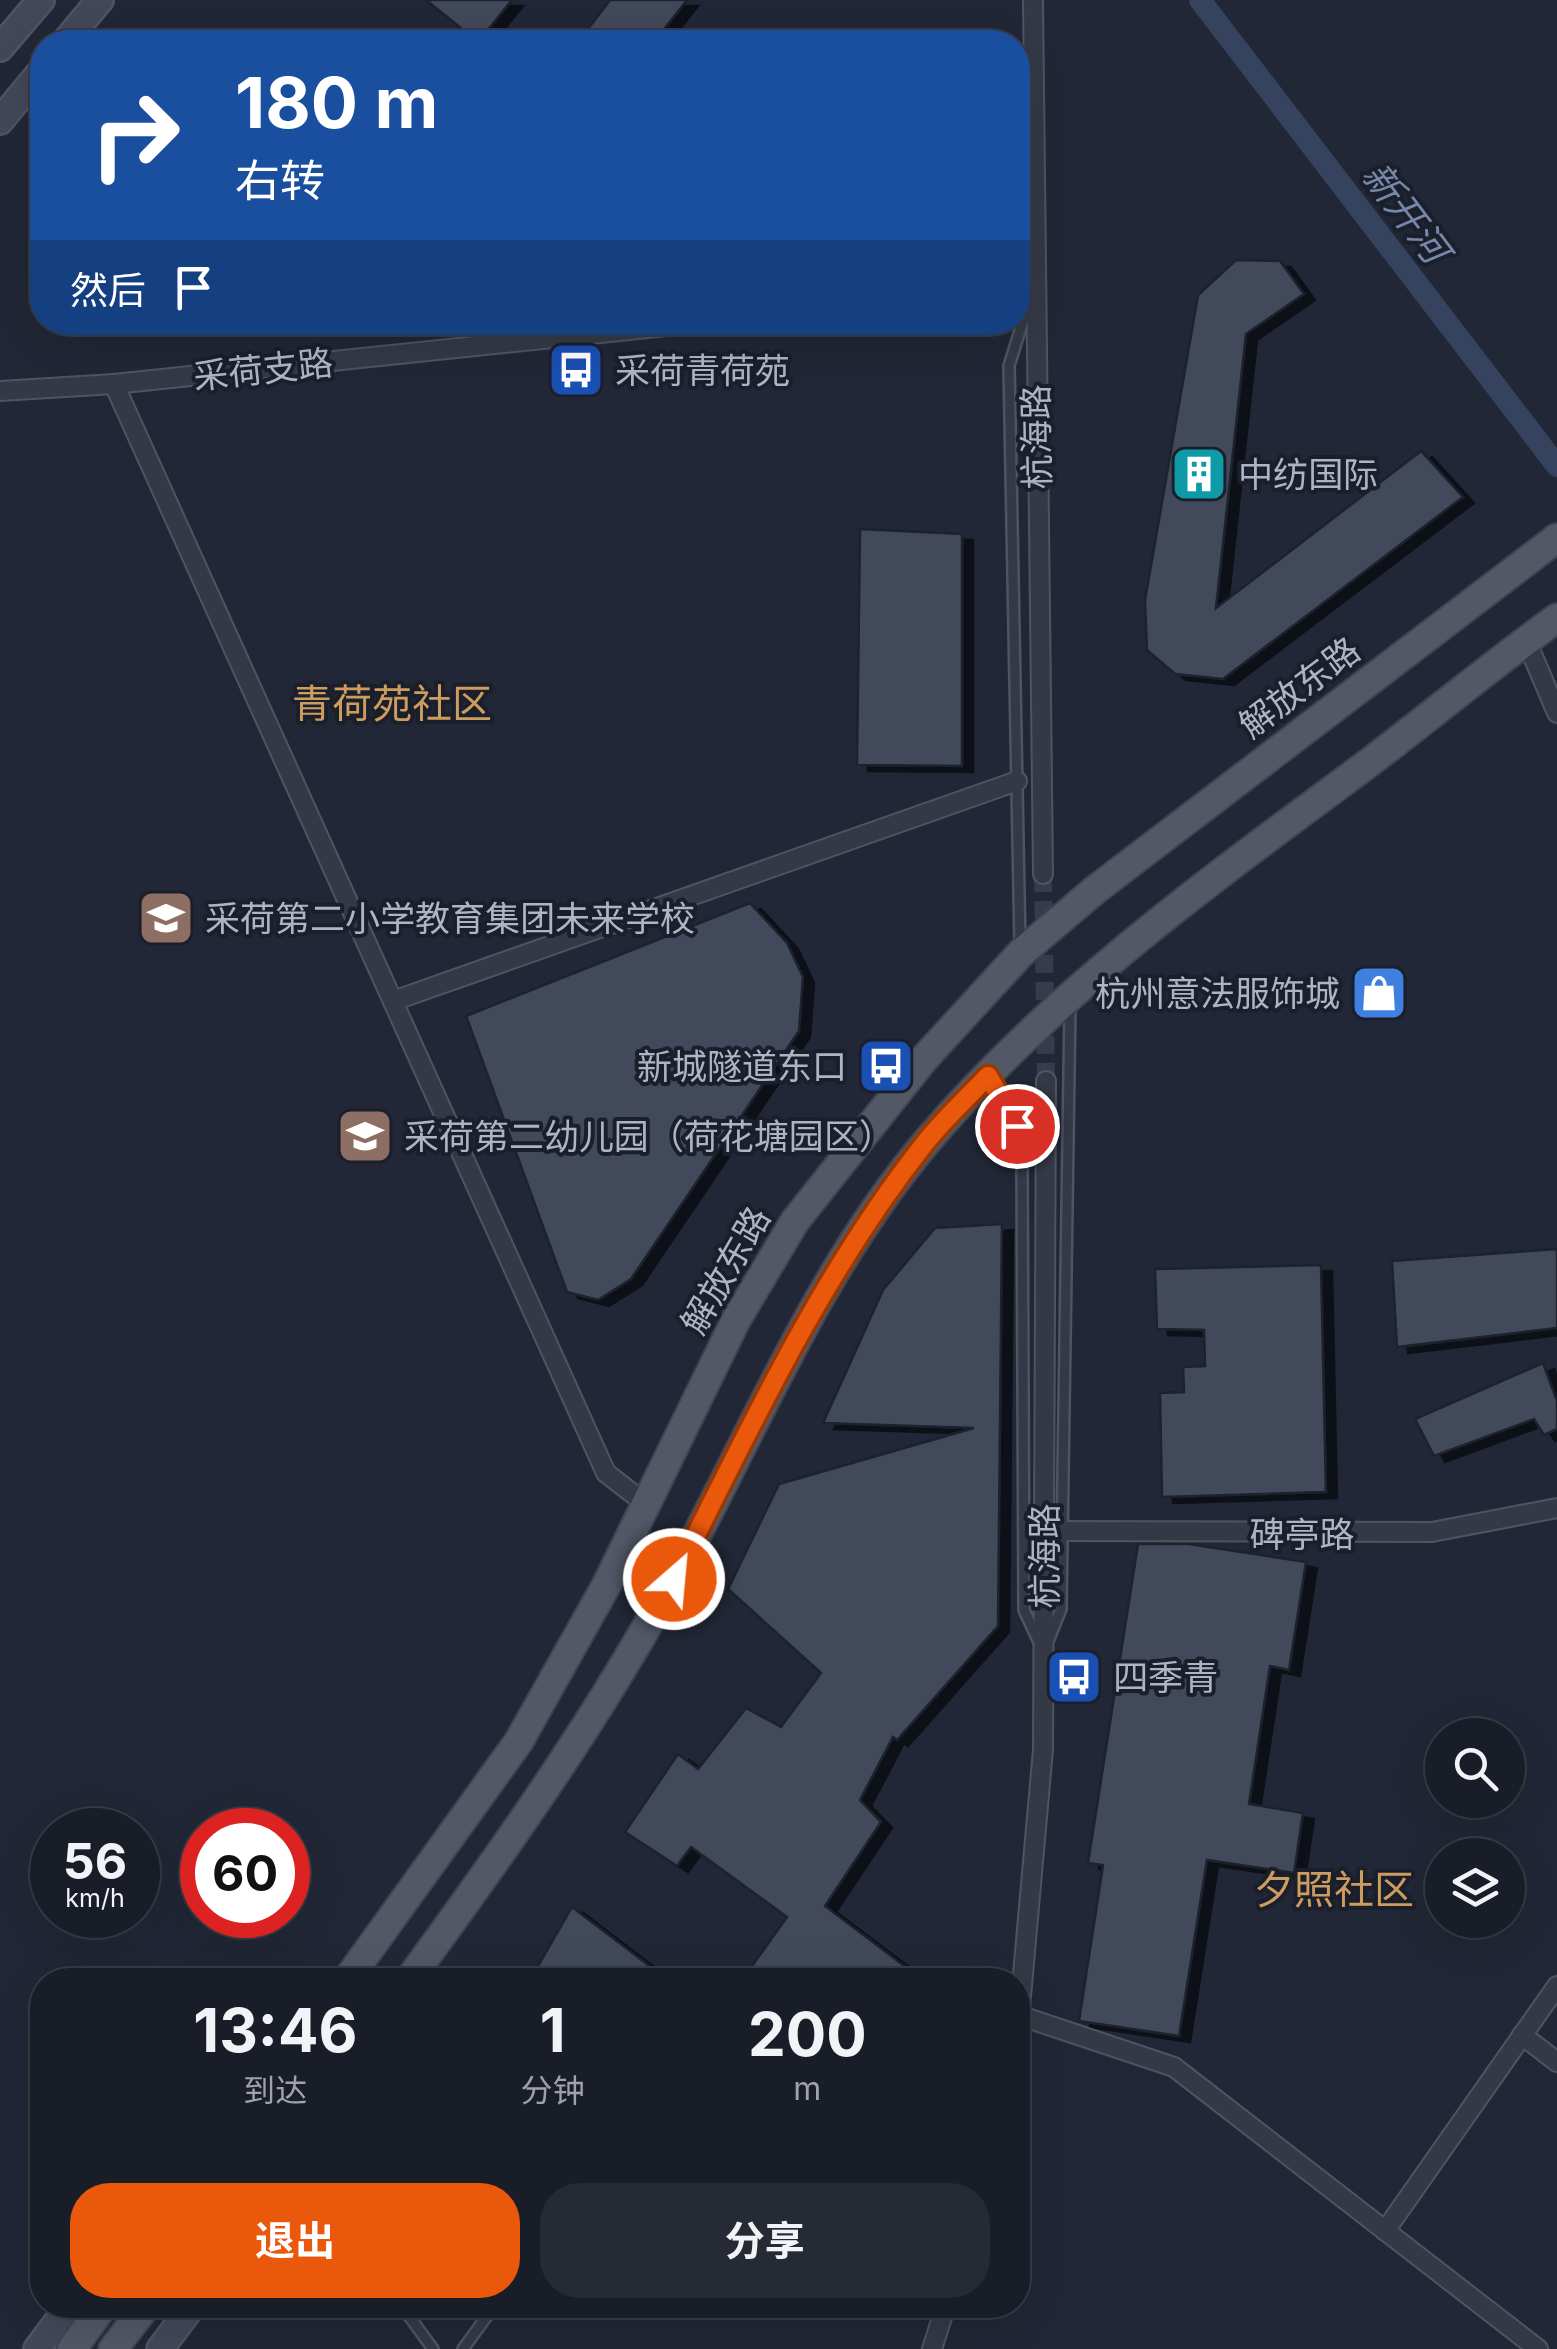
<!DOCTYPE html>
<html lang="zh">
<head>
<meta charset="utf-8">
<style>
  :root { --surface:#191d28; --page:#262a34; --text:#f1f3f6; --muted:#9fa2a8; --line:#373b45; --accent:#ea580c }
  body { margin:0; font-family:Inter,"Noto Sans SC",sans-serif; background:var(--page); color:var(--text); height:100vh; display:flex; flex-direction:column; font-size:38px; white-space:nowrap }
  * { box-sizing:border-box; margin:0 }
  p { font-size:32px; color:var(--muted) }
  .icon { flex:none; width:55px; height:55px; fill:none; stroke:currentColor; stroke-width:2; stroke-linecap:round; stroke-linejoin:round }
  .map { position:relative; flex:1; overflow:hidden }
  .details { position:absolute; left:30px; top:1968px; width:1000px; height:350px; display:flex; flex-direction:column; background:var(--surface); border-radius:40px; box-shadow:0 10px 40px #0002,0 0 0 2px var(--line) }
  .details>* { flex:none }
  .banner { position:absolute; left:30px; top:30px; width:1000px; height:305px; border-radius:40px; box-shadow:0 10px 40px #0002,0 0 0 2px var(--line); background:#1a4fa0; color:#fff; overflow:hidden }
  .controls { position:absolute; left:1425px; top:1718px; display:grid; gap:20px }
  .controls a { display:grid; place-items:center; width:100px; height:100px; border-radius:50%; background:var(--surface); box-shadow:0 10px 40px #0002,0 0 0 2px var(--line); font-size:50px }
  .speed { position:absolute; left:30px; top:1808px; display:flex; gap:20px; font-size:50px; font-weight:700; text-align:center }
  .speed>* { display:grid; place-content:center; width:130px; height:130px; border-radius:50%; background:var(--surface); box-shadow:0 10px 40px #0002,0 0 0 2px var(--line); line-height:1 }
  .speed small { font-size:25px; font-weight:400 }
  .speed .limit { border:15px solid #d22; background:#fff; color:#111 }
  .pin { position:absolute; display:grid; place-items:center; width:85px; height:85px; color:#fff; margin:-42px; border:5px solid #fff; border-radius:50%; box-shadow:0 2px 10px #0007 }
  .me { position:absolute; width:110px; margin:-55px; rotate:27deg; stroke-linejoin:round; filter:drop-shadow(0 0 8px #0008) }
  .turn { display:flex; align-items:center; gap:35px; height:210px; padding:0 40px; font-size:45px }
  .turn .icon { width:130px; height:130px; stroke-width:2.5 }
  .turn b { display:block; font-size:70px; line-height:85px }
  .then { display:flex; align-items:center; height:95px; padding:0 40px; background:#0003; gap:20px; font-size:38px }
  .eta { display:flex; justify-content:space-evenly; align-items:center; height:170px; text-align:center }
  .eta b { font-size:60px; font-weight:700; line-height:70px }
  .button { display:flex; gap:20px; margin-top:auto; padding:20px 40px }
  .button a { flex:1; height:115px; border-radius:40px; background:var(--accent); color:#fff; font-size:40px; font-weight:700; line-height:115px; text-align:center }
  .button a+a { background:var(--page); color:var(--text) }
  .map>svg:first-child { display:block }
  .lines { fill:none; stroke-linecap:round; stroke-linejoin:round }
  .canal { stroke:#36435e; stroke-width:22 }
  .building { fill:#424a5a; stroke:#1c212d; stroke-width:2.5; filter:url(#shadow) }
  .street-tunnel { stroke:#363c4b; stroke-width:18; stroke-dasharray:18 9; stroke-linecap:butt }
  .lane-casing { stroke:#4e5461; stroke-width:14 }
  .street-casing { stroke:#4e5461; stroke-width:22 }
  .secondary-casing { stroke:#4e5461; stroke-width:30 }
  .primary-casing { stroke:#3d4350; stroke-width:32 }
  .lane { stroke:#343946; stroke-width:9 }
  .street { stroke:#343946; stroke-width:18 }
  .secondary { stroke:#424859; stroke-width:25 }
  .primary { stroke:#525866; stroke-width:28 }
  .route-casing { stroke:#983908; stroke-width:25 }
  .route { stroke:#ea580c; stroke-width:18 }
  .labels { text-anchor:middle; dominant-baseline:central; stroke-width:8; stroke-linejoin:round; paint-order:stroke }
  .street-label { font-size:35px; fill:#aeb4c3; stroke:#1a1f2b }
  .poi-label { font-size:35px; fill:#aeb4c3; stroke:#1a1f2b; text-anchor:start }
  .water-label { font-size:38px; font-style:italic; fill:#7787aa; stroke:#1a1f2b }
  .quarter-label { font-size:40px; fill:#cd9c5f; stroke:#1a1f2b }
</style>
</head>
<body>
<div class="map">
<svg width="1557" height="2349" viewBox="0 0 1557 2349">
  <defs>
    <filter id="shadow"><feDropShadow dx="11" dy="6" stdDeviation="0" flood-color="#0009"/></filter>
  </defs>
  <rect width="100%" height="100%" fill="#212736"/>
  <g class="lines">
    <!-- canal -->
    <path class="canal" d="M1200,0L1557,466"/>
  </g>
  <!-- building -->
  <g class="building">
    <path d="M426,0H512L478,42Z"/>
    <path d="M610,0H687L654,42H578Z"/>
    <path d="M1236,260L1280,261L1304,294L1246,334L1216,608L1421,451L1463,497L1223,679L1175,674L1147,650L1145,600L1198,295Z"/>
    <path d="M860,529L962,534V766L857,765Z"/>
    <path d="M750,903L787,943L803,977L799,1031L631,1279L598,1300L567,1292L466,1016Z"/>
    <path d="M1002,1224L998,1626L897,1740L893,1737L860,1800L881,1822L825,1906L923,1980H742L787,1917L691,1847L677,1866L625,1832L678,1754L698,1769L746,1708L781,1727L821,1673L728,1589L779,1484L974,1428L823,1423L883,1290L935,1228Z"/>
    <path d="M1557,1249V1328L1397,1347L1392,1261Z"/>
    <path d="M1321,1265L1326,1492L1162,1497L1160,1393L1184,1392L1183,1367L1205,1366L1204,1330L1157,1329L1155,1269Z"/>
    <path d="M1543,1363L1557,1401V1429L1544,1435L1534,1419L1434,1456L1415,1419Z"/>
    <path d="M1138,1544H1189L1306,1562L1289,1670L1270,1666L1249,1804L1303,1813L1294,1873L1207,1860L1179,2036L1079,2021L1103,1865L1088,1863Z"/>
    <path d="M572,1907L668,1980H530Z"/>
  </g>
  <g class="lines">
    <!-- street-tunnel -->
    <path class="street-tunnel" d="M1043,874L1046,1081"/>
    <!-- lane casing -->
    <g class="lane-casing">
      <g id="lane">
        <path d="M1020,946L1009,366L1031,295"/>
        <path d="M991,1081L1017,1126L1022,1163L1024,1610L1038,1640"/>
        <path d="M1049,1639L1061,1609L1070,1007"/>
        <path d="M401,2305L433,2349"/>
        <path d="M463,2349L495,2305"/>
      </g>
    </g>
    <!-- street casing -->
    <g class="street-casing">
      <g id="street">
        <path d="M1033,0L1043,874"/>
        <path d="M114,384L606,1473L646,1504"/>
        <path d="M0,391L114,384L705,322"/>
        <path d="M1526,640L1557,713"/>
        <path d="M393,1001L1017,781"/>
        <path d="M1044,1531L1432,1532L1557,1508"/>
        <path d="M1021,2016L1174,2067L1538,2349"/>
        <path d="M1018,2030L1043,1750L1046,1081"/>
        <path d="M1522,2035L1557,2062"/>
        <path d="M1385,2231L1557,1986"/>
        <path d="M932,2349L946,2305"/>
      </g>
    </g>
    <!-- secondary casing -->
    <g class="secondary-casing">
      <g id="secondary">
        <path d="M65,42L100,0"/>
        <path d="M0,48L41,0"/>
        <path d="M0,121L42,70"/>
        <path d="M37,2349L70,2305"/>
        <path d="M160,2349L193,2305"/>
      </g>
    </g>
    <!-- primary casing -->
    <g class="primary-casing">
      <g id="primary">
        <path d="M347,1980L519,1741L607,1584L736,1320L795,1221L923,1060L1021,953L1095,890L1557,538"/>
        <path d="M409,1980C504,1850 597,1720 674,1578C754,1431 819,1268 929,1139C1055,991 1215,877 1370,762C1433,714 1493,664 1557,618"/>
        <path d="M72,2349L104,2305"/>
        <path d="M113,2349L147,2305"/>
      </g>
    </g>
    <!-- lane -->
    <use href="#lane" class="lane"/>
    <!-- street -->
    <use href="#street" class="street"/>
    <!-- secondary -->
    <use href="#secondary" class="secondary"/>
    <!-- primary -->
    <use href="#primary" class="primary"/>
  </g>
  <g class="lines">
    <!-- route casing -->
    <g class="route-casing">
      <path id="route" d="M674,1579C749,1430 821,1274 925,1143C944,1119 967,1098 988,1076L1017,1126"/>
    </g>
    <!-- route -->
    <use href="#route" class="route"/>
  </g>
  <!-- icons -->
  <defs>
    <g id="bus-square" transform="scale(2.875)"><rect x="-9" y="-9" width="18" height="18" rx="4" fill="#1a4fb4" stroke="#1a1f2b"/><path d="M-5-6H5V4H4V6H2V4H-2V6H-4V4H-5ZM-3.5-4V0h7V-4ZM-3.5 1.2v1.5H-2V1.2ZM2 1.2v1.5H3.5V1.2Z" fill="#fff"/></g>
    <g id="building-square" transform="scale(2.875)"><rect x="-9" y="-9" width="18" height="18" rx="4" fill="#0f9aa8" stroke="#1a1f2b"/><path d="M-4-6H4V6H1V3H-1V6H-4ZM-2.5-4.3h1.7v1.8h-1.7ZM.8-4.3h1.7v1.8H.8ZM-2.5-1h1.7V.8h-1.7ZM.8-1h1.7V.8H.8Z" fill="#fff"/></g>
    <g id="school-square" transform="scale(2.875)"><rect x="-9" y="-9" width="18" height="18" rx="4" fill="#8d6e63" stroke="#1a1f2b"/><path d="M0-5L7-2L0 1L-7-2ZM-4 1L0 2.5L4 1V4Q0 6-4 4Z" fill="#fff"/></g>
    <g id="shop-square" transform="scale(2.875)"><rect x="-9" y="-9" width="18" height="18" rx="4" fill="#3f7fe0" stroke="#1a1f2b"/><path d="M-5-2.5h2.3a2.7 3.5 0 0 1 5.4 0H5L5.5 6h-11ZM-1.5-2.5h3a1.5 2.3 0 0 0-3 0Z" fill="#fff"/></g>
  </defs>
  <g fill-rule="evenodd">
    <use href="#bus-square" x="576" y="370"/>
    <use href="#building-square" x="1199" y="474"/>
    <use href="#school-square" x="166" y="918"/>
    <use href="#shop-square" x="1379" y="993"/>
    <use href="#bus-square" x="886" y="1066"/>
    <use href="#school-square" x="365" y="1136"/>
    <use href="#bus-square" x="1074" y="1677"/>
  </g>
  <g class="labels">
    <!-- street labels -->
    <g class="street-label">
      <text transform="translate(263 369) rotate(-6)">采荷支路</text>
      <text transform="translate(1036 437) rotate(-91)">杭海路</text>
      <text transform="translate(1299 687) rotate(-37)">解放东路</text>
      <text transform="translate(725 1270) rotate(-60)">解放东路</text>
      <text x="1302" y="1534">碑亭路</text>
      <text transform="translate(1044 1556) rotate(-90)">杭海路</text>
    </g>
    <!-- poi labels -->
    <g class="poi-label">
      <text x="615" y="370">采荷青荷苑</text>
      <text x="1238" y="474">中纺国际</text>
      <text x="205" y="918">采荷第二小学教育集团未来学校</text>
      <text x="1340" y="993" text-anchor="end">杭州意法服饰城</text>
      <text x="847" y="1066" text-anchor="end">新城隧道东口</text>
      <text x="404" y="1136">采荷第二幼儿园（荷花塘园区）</text>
      <text x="1113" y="1677">四季青</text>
    </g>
    <!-- water labels -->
    <g class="water-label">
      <text transform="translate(1406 212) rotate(53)">新开河</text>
    </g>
    <!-- quarter labels -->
    <g class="quarter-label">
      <text x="392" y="703">青荷苑社区</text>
      <text x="1334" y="1889">夕照社区</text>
    </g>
  </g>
</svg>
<div class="controls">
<a><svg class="icon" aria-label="search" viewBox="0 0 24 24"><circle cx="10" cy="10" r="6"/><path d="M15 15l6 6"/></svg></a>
<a><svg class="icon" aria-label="layers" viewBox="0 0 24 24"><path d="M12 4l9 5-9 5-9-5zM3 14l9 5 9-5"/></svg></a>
</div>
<div class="speed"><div>56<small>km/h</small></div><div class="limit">60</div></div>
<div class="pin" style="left:1017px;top:1126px;background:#d93025"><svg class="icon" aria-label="arrive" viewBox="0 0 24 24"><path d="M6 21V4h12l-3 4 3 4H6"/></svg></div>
<svg class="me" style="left:674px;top:1579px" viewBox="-20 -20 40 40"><circle r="17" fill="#ea580c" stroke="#fff" stroke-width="3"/><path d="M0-11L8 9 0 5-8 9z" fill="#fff"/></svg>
<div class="banner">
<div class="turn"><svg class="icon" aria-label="right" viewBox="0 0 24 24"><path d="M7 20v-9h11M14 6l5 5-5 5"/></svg><div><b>180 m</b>右转</div></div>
<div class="then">然后<svg class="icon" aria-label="arrive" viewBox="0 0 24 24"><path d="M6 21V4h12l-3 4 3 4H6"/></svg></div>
</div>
<section class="details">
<div class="eta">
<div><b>13:46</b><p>到达</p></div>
<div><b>1</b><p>分钟</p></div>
<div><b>200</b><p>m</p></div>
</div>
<div class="button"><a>退出</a><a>分享</a></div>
</section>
</div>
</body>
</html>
